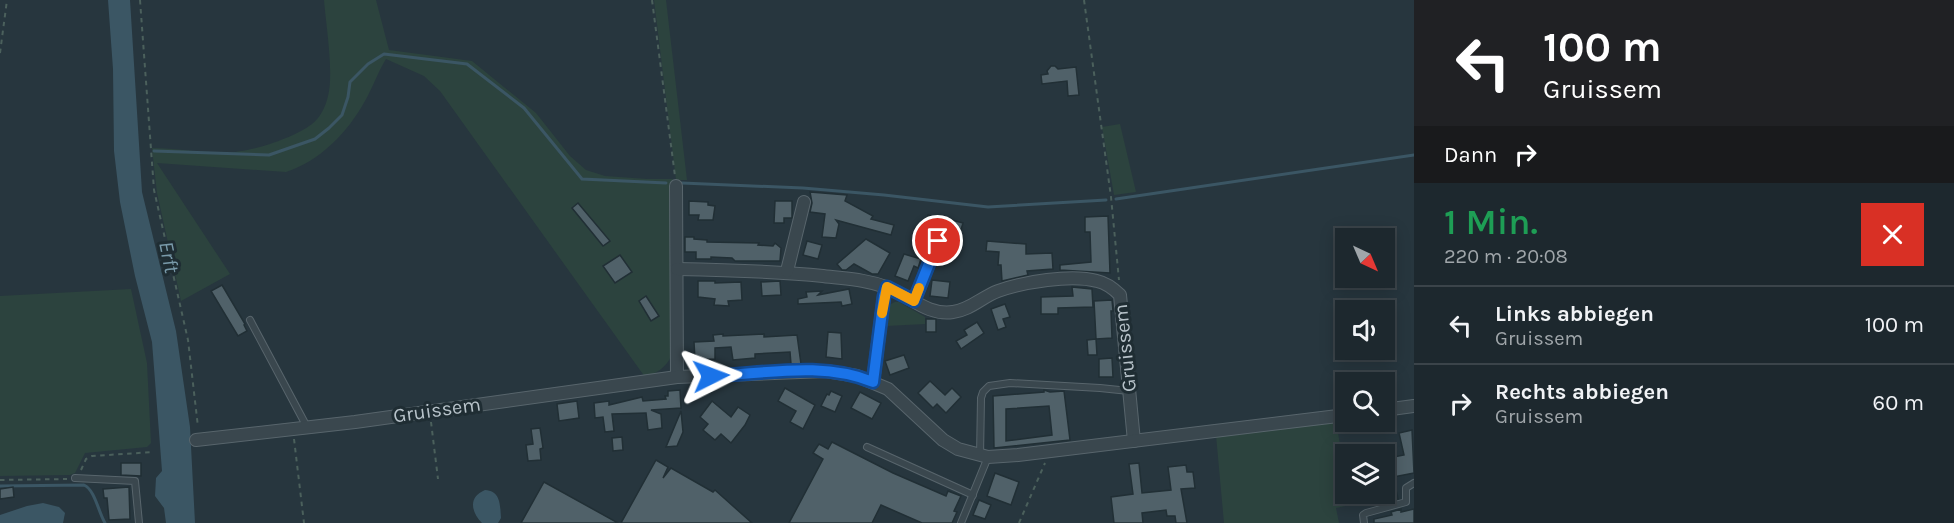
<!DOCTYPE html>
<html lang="de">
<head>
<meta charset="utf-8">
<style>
  :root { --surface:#1d282e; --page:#2a343a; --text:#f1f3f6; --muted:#a0a6aa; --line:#3b444a }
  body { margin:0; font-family:Karla,sans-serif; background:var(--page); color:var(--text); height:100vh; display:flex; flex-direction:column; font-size:22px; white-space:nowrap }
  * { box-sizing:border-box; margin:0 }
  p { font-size:20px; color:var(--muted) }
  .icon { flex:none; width:33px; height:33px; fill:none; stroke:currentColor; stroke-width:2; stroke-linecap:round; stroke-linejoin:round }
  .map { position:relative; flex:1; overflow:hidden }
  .panel { display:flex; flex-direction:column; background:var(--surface); width:540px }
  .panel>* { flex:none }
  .top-card { background:#202124; color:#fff; overflow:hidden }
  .needle { width:39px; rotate:136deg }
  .tools { position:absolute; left:1335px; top:228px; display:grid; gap:12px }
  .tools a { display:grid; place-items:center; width:60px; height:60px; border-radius:0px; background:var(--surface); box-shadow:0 3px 15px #0003,0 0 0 2px var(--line); font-size:30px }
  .pin { position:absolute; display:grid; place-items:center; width:51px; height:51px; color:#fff; margin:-26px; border:3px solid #fff; border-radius:50%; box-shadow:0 2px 6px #0007 }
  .me { position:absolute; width:66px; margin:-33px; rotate:87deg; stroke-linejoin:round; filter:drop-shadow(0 0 4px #0008) }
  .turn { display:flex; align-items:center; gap:21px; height:126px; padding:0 30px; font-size:27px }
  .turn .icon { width:78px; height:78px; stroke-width:2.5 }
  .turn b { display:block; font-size:42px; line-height:51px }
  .then { display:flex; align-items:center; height:57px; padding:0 30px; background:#0003; gap:12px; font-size:22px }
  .round { display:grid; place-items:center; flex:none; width:63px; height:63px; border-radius:0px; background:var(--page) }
  .headline { display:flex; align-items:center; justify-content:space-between; height:102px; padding:0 30px }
  h1 { font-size:36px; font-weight:600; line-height:45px; color:#1e9e55 }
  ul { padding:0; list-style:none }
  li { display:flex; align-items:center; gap:18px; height:78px; padding:0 30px; border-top:2px solid var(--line) }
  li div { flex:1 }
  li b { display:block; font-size:22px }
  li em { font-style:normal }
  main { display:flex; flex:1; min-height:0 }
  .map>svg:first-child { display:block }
  .green { fill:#2c433e }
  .water { fill:#3b5664 }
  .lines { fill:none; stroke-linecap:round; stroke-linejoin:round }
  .stream { stroke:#3b5664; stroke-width:3 }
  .building { fill:#506169; stroke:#212f35; stroke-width:1.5; fill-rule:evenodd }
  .lane-casing { stroke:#58656c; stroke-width:8 }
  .street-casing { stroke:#58656c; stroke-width:14 }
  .path { stroke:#4b605c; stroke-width:2; stroke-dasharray:4.5 4.5; stroke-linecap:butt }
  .lane { stroke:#3a474e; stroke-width:6 }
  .street { stroke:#3a474e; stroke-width:12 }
  .route-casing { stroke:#114b97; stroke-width:15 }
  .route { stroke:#1a73e8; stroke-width:10 }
  .slow { stroke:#f59e0b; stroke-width:10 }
  .labels { text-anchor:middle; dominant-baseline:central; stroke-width:6; stroke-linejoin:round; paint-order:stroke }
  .street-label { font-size:20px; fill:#b7c2c9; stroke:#1f2d33 }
  .water-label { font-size:21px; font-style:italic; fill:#799aaa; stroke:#1f2d33 }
</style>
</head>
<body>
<main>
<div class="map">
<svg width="1414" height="523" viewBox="0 0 1414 523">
  <rect width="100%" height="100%" fill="#27363e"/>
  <!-- green -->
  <g class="green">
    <path d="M324,0H376L389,50L472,61L536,113L570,156L586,170L605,176L647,179H673L671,357C665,368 657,373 645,377L440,91L424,76L386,59C378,72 373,87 365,101C348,132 320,161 286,172L157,163L230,274L181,301L157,193L152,148C179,148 209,155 235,152C257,150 295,137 312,124C320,118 326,106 328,96C334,73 326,25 324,0Z"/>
    <path d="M654,0H666L687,180H676Z"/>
    <path d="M1120,124L1136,192L1114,195L1102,127Z"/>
    <path d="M131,289L147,363L151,443L147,447L85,453L75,473L70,475L0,476V296Z"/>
    <path d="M895,302H899L925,317V324L886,326L889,305Z"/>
    <path d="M1336,420L1345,476L1346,494H1349L1350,505L1336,508L1339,523H1224L1216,435Z"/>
  </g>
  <!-- water -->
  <g class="water">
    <path d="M108,0H130L142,192L176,331L190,427L195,523H166L164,508L155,496L156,478L162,471L152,342L135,276L120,202L114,151L113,69Z"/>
    <path d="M485,490C501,491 500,505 501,518L498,523H482C471,512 468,497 485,490Z"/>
    <path d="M43,503L59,507L65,513L63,523H0V515L27,506Z"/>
  </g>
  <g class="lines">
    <!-- stream -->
    <g class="stream">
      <path d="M154,151L269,155L315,139L329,128L342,115L348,97L350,82L368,64L384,54L467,64L524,108L582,179L666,183"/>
      <path d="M682,183L803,188L884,195L988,207L1106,200"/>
      <path d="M1116,199L1414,155"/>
      <path d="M0,486L84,485C95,490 98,511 105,523"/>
    </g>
  </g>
  <!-- building -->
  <g class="building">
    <path d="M1051,66H1055L1058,69L1076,67L1079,95L1068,96L1067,81L1042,84L1041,75L1048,74L1047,71Z"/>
    <path d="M810,192L847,195L845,201L873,216L871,219L894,225L891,235L836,220L839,224L836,238L822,237L825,214L810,212L812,203Z"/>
    <path d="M689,201L708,202V205L715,206L713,220H698L699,215H689Z"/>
    <path d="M775,201H792V218H784V223H774Z"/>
    <path d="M578,203L610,241L603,246L572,208Z"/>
    <path d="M928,215L937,218L927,246L921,244Z"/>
    <path d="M1108,216L1110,273L1060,270V265L1091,262L1090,232H1085V217Z"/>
    <path d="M941,217L963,223L958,240L939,233Z"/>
    <path d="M685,237H694V239L707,240V242L759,243L758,245L773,246L775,243L781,248L780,261H735L732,258L711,257V259H696V252H685Z"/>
    <path d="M866,239L890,253L878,274H872L854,264L846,270H842L837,264Z"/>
    <path d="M807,241L822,245L818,259L803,255Z"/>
    <path d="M987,241L1026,244V254L1052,253L1053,269L1027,271L1028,275L1002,281L1001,265H998L999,252L986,251Z"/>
    <path d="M904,254L921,259L918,268L914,266L908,281L895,276Z"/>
    <path d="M620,255L632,272L615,283L603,266Z"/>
    <path d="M932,280L950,282L948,298L930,296Z"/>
    <path d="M698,281H715V283L741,282L742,300L728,301L729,306L714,305L715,299L698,297Z"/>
    <path d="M780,281L781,295L762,296L761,282Z"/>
    <path d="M222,285L245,324L244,325L247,331L238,336L211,291Z"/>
    <path d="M1072,287L1092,289L1093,307L1058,308V314H1041V297L1073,296Z"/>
    <path d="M849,289L852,304L842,306L841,302L798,304V299L807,297L806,292L822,291L818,295Z"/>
    <path d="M646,296L659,316L651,321L639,301Z"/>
    <path d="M1112,300L1113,311H1111L1112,338L1096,339L1094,301Z"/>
    <path d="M1005,304L1010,317L1003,319L1006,327L998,330L991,309Z"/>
    <rect x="926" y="319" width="10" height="13"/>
    <path d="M977,322L984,333L961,349L956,341L967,335L964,330Z"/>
    <path d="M828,332L841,333L842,359L826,357Z"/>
    <path d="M723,334V336L764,334V337L797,335L801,364H791L790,352L755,354V358L733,360L731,347L715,348V359L695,360L694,342L714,341L713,335Z"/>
    <path d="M1096,339L1097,355H1088L1087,340Z"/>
    <path d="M1392,344L1394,358L1365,360L1364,350H1384V345Z"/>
    <path d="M904,355L909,368L890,375L885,361Z"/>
    <path d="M1112,358L1113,377H1099V359Z"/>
    <path d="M930,381L945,395L952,388L961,397L946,413L937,404L933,408L918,393Z"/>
    <path d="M785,388L815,405L803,429L790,422L796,411L778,401Z"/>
    <path d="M680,390L681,408L651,410L661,414L662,428L648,430L646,413L612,414L614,431L605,432L603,417L595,418L594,403L609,401V405L642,397L643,401L666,399L665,396H668V391Z"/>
    <path d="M1044,390L1050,392L1064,391L1070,440L994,448L993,396L1044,392ZM1049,406L1052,435L1006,441V409Z"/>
    <path d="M831,391L842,396L835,412L821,406L827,394L829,395Z"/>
    <path d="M860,392L881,403L872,419L851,408Z"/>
    <path d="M577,401L579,418L559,421L557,404Z"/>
    <path d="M712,401L731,417L738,407L750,415L745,425L731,443L721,434L715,440L703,430L708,424L700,417Z"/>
    <path d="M681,411L683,432L677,446L666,447Z"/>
    <path d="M540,428L543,448L540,449L541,460L528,461L526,445L533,444L531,429Z"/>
    <path d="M1412,430L1414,473L1393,477L1398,499L1388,501L1387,498H1384V457L1388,456L1389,458L1404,455L1399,433Z"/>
    <path d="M622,437L623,450L613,451L612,438Z"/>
    <path d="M832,442L893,473L946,496L948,491L961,496L954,511L957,512L952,523H922L881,505L872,523H789L823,459L813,453L819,444L828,449Z"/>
    <path d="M656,460L668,467L663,478L671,468L713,492L715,490L752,523H621Z"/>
    <path d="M121,463H141V476L121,475Z"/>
    <path d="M1139,463L1142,493L1171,490L1168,467L1186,465L1187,472H1193L1195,488L1181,489L1187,523H1176L1175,516H1167L1166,510L1142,513L1143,523H1114L1111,497L1133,494L1129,464Z"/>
    <path d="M995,473L1019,482L1011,505L987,496Z"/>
    <path d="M544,482L618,523H521Z"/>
    <path d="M13,487L14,497L0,499V489Z"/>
    <path d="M129,487L130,519L109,520L107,498H104L103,489Z"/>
    <path d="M979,500L991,505L985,519L973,515Z"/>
    <path d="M1401,509V512L1414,509V523H1374V519L1392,515L1391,512Z"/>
  </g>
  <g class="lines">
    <!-- lane casing -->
    <g class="lane-casing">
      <g id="lane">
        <path d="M250,320L307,427"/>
        <path d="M867,447L973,495"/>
        <path d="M980,457L981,398L983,392L989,386L1010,383L1100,388L1129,391"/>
        <path d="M75,478L135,481L139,523"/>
        <path d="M961,523L988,457"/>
        <path d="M1364,523L1363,515L1366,513L1406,502V488L1414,483"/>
      </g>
    </g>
    <!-- street casing -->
    <g class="street-casing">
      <g id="street">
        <path d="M676,186L677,377"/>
        <path d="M677,269C726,270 775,271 823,276C846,279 864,279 886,287C909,295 927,316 953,312C970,310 982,297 998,291C1023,282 1071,274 1097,281C1106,283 1113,288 1120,295L1134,441"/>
        <path d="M787,271L804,202"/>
        <path d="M914,301L938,241"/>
        <path d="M873,382L884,296L887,287"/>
        <path d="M1384,410L1414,406"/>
        <path d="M196,440L355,422L677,377L826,371L857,376L888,389L943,440L958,449L988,457L1018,455L1346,415"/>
      </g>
    </g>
    <!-- path -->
    <g class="path">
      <path d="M140,0L154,190L188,340L198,427"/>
      <path d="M652,0L675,176"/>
      <path d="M1084,0L1111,197L1119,280"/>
      <path d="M0,53L7,0"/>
      <path d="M431,422L438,479"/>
      <path d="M294,439L304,523"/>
      <path d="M81,470L86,459L92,456L154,452"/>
      <path d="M0,480L67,479"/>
      <path d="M1019,523L1045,463"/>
    </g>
    <!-- lane -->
    <use href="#lane" class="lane"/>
    <!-- street -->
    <use href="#street" class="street"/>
  </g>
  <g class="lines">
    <!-- route casing -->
    <g class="route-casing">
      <path id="route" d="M711,376C764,374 822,361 873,382L884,296L887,287L914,301L938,241"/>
    </g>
    <!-- route -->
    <use href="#route" class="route"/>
    <!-- slow -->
    <path class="slow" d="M882,313L887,287L914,301L919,288"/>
  </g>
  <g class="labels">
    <!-- street labels -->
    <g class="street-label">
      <text transform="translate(1125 348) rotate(-96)">Gruissem</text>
      <text transform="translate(437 410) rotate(-8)">Gruissem</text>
    </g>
    <!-- water labels -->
    <g class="water-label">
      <text transform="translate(169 257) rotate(78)">Erft</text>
    </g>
  </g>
</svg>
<div class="tools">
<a><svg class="needle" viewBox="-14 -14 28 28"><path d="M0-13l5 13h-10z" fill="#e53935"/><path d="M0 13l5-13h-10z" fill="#a0a6aa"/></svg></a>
<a><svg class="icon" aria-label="sound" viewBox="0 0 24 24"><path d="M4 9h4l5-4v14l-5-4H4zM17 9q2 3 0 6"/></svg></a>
<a><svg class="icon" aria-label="search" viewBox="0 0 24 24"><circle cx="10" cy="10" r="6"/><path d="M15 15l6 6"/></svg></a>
<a><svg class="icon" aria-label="layers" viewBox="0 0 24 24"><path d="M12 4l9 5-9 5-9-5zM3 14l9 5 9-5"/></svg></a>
</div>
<div class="pin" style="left:938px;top:241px;background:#d93025"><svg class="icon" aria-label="arrive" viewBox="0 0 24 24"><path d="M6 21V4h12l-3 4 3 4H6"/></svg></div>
<svg class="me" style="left:711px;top:376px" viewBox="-20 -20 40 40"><path d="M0-17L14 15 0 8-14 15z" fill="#1a73e8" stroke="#fff" stroke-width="4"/></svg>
</div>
<section class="panel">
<div class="top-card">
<div class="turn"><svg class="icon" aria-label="left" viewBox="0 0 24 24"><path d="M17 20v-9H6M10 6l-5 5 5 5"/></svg><div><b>100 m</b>Gruissem</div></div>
<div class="then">Dann<svg class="icon" aria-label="right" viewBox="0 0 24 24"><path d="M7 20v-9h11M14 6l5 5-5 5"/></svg></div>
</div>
<div class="headline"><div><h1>1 Min.</h1><p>220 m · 20:08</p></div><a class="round" style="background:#d93025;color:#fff"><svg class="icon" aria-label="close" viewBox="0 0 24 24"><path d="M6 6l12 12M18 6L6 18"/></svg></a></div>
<ul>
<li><svg class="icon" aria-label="left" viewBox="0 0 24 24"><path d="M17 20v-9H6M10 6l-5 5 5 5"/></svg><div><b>Links abbiegen</b><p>Gruissem</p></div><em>100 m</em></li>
<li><svg class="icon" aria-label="right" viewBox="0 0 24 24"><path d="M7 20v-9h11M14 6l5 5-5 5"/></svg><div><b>Rechts abbiegen</b><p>Gruissem</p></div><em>60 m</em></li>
</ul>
</section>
</main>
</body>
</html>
